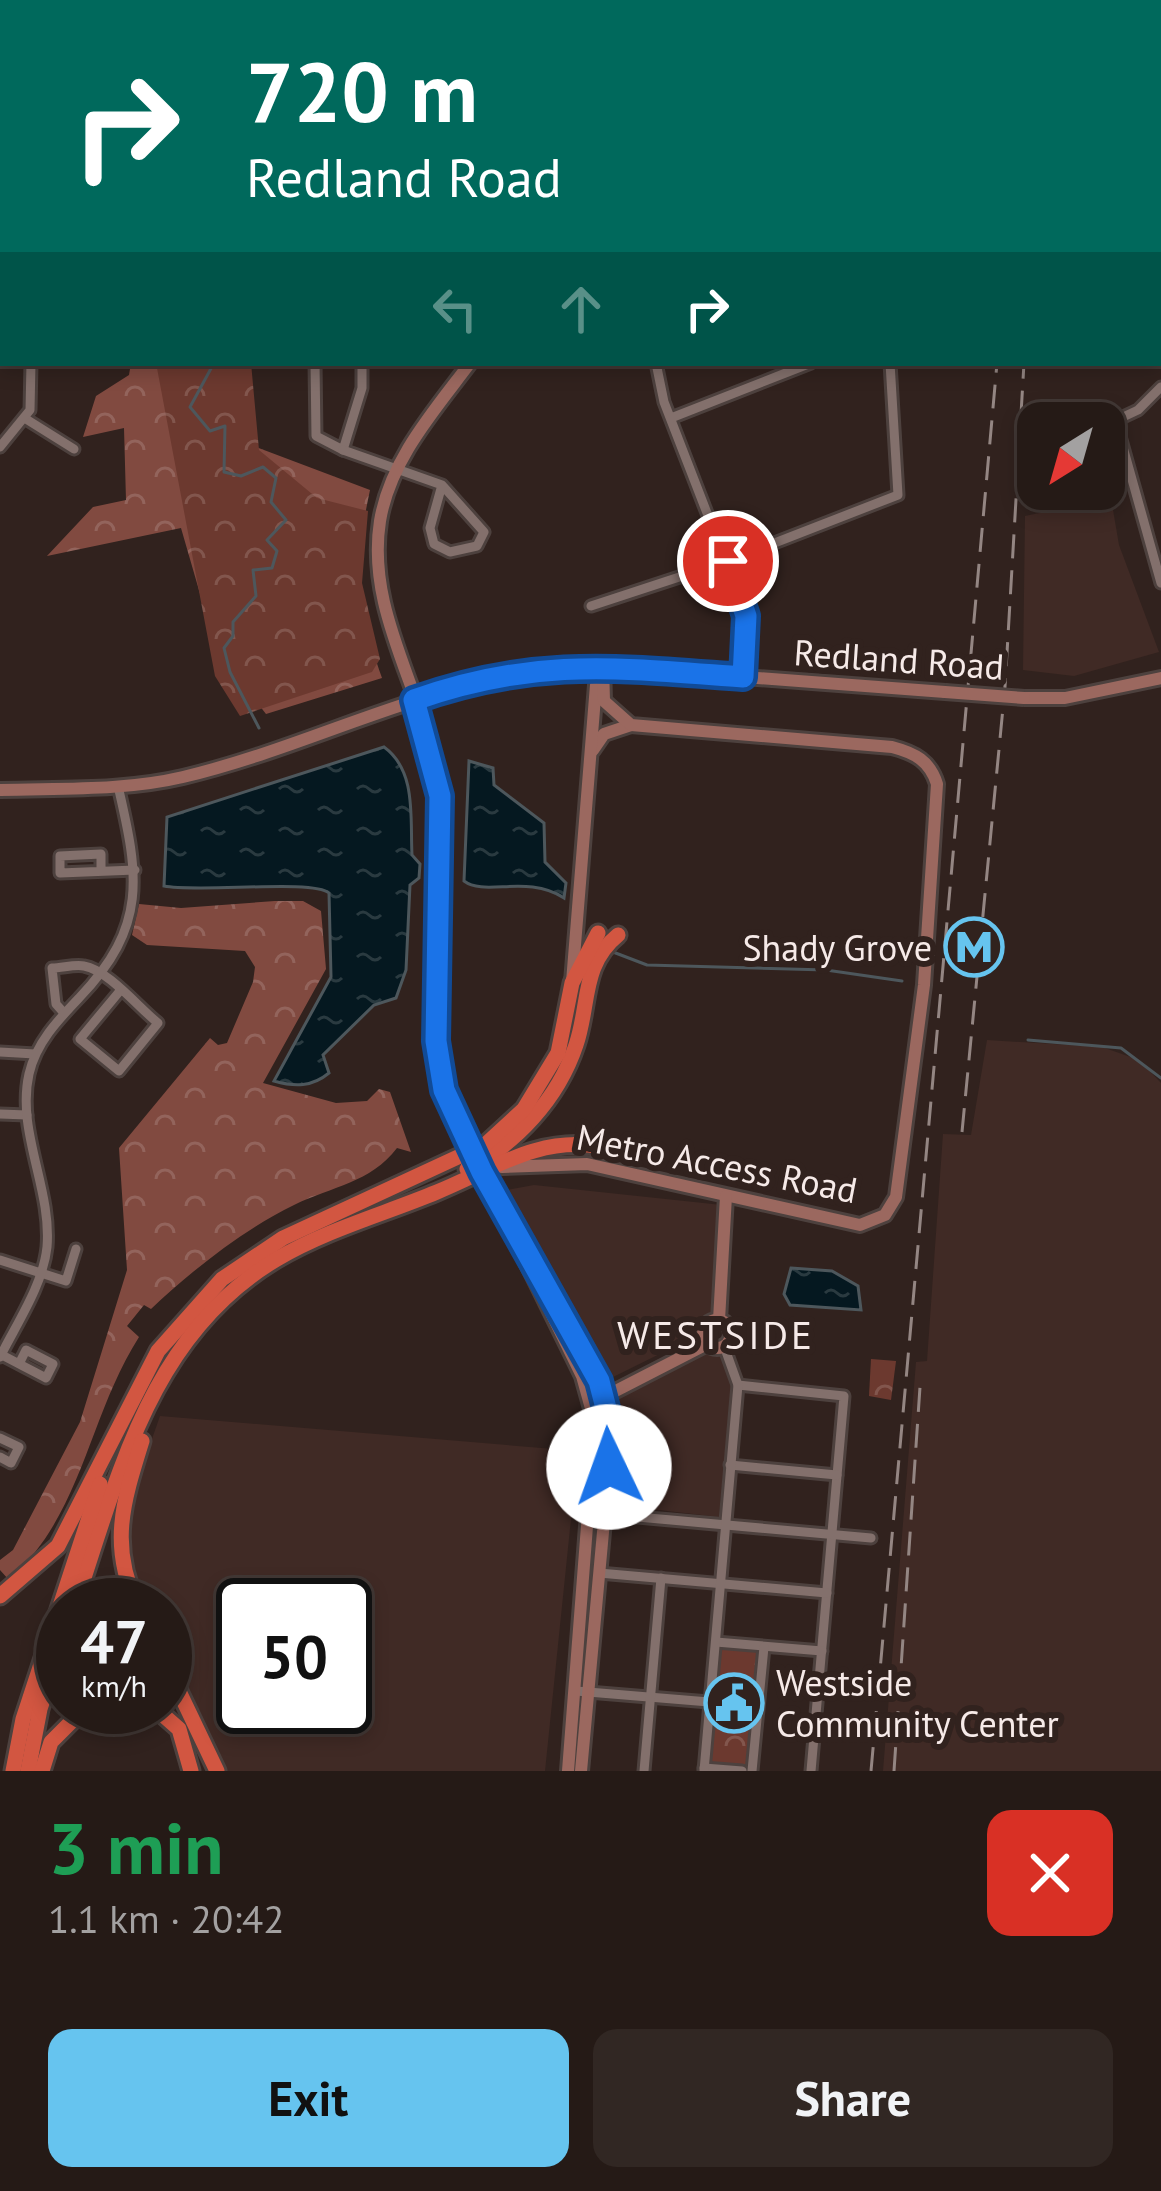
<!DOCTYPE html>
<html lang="en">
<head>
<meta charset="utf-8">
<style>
  :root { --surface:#251a16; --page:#312723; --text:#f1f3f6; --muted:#a3a1a1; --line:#423835; --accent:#66c4ef }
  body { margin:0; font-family:"PT Sans",sans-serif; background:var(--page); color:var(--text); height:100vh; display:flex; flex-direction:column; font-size:45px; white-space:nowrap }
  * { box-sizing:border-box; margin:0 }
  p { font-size:39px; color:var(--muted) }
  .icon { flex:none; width:66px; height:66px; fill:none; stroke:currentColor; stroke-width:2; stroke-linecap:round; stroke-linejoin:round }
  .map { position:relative; height:1771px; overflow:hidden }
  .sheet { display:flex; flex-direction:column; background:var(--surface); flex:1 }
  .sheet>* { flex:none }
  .top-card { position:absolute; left:0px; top:0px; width:1161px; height:366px; box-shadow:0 6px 18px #0003,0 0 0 3px var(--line); background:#00695c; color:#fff; overflow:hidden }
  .needle { width:78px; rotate:217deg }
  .tools { position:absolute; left:1017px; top:402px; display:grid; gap:24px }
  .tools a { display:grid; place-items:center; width:108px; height:108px; border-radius:24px; background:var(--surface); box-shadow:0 6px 18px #0003,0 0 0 3px var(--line); font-size:60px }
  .speed { position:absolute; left:36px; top:1578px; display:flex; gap:24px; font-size:60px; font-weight:700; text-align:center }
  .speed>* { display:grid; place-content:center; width:156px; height:156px; border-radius:50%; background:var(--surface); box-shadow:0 6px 18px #0003,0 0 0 3px var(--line); line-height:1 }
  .speed small { font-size:30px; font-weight:400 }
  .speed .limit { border:6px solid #111; border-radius:18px; background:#fff; color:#111 }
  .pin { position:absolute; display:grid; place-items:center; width:102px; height:102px; color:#fff; margin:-51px; border:6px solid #fff; border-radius:50%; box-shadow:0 3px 12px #0007 }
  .me { position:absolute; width:132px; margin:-66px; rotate:357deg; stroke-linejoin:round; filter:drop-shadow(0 0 9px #0008) }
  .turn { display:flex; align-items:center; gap:42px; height:252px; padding:0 48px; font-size:54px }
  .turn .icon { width:156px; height:156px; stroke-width:2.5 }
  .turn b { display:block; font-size:84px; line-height:102px }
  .lanes { display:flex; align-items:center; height:114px; padding:0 48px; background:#0003; justify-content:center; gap:60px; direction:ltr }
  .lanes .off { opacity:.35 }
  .round { display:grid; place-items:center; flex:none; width:126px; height:126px; border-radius:24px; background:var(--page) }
  .headline { display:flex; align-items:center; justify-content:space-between; height:204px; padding:0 48px }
  h1 { font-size:72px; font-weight:600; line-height:90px; color:#1e9e55 }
  .primary-button { display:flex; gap:24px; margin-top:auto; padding:24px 48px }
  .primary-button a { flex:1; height:138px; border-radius:24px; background:var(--accent); color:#111; font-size:48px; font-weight:600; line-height:138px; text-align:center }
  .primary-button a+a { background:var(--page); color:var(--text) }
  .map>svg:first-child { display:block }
  .built { fill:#402a25; fill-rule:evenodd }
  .forest { fill:url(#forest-crowns) }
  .park { fill:url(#park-crowns) }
  .water { fill:url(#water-ripples); stroke:#4d575c; stroke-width:3 }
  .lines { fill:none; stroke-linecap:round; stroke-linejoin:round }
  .stream { stroke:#4d575c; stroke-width:3 }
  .street-casing { stroke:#4d413e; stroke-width:15 }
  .secondary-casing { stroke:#4d413e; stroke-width:18 }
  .highway-casing { stroke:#4d413e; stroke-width:21 }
  .street { stroke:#83706c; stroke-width:9 }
  .secondary { stroke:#9b685f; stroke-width:12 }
  .highway { stroke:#d25641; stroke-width:15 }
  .rail { stroke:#948683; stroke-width:3; stroke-dasharray:24 12; stroke-linecap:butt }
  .secondary-bridge-casing { stroke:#4d413e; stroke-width:18; stroke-linecap:butt }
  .secondary-bridge { stroke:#9b685f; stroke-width:12 }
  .route-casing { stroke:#114b97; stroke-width:30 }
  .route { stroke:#1a73e8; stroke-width:21 }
  .labels { text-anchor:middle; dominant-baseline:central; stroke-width:12; stroke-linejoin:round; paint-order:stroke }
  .street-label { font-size:36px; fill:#f6eae8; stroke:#31221e }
  .poi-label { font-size:36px; fill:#f6eae8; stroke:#31221e; text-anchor:end }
  .neighbourhood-label { font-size:39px; letter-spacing:3px; fill:#f6eae8; stroke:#31221e }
</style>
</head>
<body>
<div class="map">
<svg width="1161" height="1771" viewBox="0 0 1161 1771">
  <defs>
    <pattern id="forest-crowns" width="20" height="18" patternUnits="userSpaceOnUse" patternTransform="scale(3)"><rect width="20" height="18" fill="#814a40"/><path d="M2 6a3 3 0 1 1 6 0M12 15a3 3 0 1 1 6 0" fill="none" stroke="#93645c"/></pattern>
    <pattern id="park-crowns" width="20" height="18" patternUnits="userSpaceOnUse" patternTransform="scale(3)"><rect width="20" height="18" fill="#6c392f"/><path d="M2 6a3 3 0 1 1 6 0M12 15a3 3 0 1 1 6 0" fill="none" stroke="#82564d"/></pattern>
    <pattern id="water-ripples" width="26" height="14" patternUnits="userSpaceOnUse" patternTransform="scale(3)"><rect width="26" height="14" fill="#051820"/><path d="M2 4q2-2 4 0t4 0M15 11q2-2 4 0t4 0" fill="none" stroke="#2a3a40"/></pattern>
  </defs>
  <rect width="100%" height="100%" fill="#31221e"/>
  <!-- built -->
  <g class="built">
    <path d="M1111,498L1119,545L1159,652L1074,676L1023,670L1025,516Z"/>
    <path d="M987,1040L1102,1047L1139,1060L1161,1083V1771H883L916,1362L927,1361L943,1134L971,1135Z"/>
    <path d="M534,1185L722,1205L712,1313L696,1336L607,1380L501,1191Z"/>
    <path d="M705,1351L721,1355L732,1378L719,1517L616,1505L621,1447L616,1400Z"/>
    <path d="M160,1416L578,1451L545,1771H223L165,1650V1605H145L127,1557L126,1513ZM243,1605H345V1707H243Z"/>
  </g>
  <!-- forest -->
  <g class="forest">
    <path d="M131,363H227L251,445L370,490C353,570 355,601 382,678L266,714L216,649L181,528L47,556L93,507L126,500L124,428L83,437L96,396L129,375Z"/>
    <path d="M275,901H303L321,911L326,969L263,1083L336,1103L367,1101L379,1089L390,1092L411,1152L397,1148C370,1183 333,1186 294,1205C244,1229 191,1271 151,1309L144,1305L127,1326L139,1337C88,1417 83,1514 9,1580L0,1570V1560L13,1550L80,1422L127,1270L119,1148L210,1038L218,1045L227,1043L253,982L255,967L245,951L147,945L132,935L139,904L181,908Z"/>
  </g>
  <!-- park -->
  <g class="park">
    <path d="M0,0H261V3H3V72Z"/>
    <path d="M156,363H251L259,450L317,498L368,511L362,583L380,659L372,672L240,716L215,676Z"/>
    <path d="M871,1359L896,1361L891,1400L869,1396Z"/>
    <path d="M717,1644L764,1647L752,1771L705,1767Z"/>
  </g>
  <!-- water -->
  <g class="water">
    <path d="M384,747C417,771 410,818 412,855L420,864L419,878L410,885L406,970L396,998L374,1005L323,1055L329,1073C312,1087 295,1087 274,1081L331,977L329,893C314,879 198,893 164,886L167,817Z"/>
    <path d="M469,761L493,768L494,785L544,823L545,862L566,883L564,898C527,874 485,897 464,881Z"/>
    <path d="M791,1268L832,1271L858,1286L861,1310L790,1305L784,1294Z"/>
  </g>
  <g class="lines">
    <!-- stream -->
    <g class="stream">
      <path d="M117,0V3"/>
      <path d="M214,363L190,407L210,431L225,426L224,472L241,476L263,467L276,478L271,502L286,520L267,540L277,551L272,568L253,570L256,596L233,622V636L224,648L230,672L259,728"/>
      <path d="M613,952L647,965L826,970L902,981"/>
      <path d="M1028,1040L1121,1048L1161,1078"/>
    </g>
    <!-- street casing -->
    <g class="street-casing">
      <g id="street">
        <path d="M301,0L309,3"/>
        <path d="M648,3L650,0"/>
        <path d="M0,350H3"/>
        <path d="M315,363L316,436L343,450L362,388V363"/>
        <path d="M656,363L664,402L743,606V677"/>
        <path d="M671,418L811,363"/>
        <path d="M26,419L74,449"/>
        <path d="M1116,422L1161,583"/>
        <path d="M1104,426L1138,410L1161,387"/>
        <path d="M0,447L30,410L31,363"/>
        <path d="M1034,447L1038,446"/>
        <path d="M343,450L442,485L484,532L477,546L450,552L434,544L430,528L442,485"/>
        <path d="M591,606L728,561L898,495L890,363"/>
        <path d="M101,871V854L60,856V873L135,870"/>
        <path d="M64,1013L56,1004L52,968C62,968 75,964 84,966C108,970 139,1008 158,1023L119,1071L80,1039L119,992"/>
        <path d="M0,1052L35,1054"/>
        <path d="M0,1114L27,1115"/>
        <path d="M0,1260L66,1281L76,1249"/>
        <path d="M0,1354C15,1362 31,1370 46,1378L53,1364L26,1350L19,1364"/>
        <path d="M0,1357C17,1323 43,1285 47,1247C52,1189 16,1131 29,1074C36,1043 58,1020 79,998C148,926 139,876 118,786"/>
        <path d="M738,1385L844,1396L811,1771"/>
        <path d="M0,1438L19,1447L11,1463L0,1457"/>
        <path d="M730,1465L837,1475"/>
        <path d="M604,1514L871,1538"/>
        <path d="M599,1573L827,1593"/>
        <path d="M716,1642L822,1651"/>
        <path d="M576,1691L709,1702"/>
        <path d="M704,1768L742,1771"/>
        <path d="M644,1771L661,1578"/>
        <path d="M704,1771L738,1385L724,1346"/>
        <path d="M752,1771L764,1647"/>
      </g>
    </g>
    <!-- secondary casing -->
    <g class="secondary-casing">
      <g id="secondary">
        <path d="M791,0L795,3"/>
        <path d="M748,3L751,0"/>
        <path d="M1158,67L1161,66"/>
        <path d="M1024,698H1065L1161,678"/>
        <path d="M593,750L604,734L631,725"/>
        <path d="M0,790C60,788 124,791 183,777C326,743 446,669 597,666L945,692"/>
        <path d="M572,982L596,685"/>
        <path d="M462,1132C404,1022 457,887 436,770C421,686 366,610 380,521C390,460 434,411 470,363"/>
        <path d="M502,1167L587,1164L860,1225L885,1215L896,1197L924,985L937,784C930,761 915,753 892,747L631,725L604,701L603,666"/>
        <path d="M494,1194L595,1371L607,1412L609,1467L581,1771"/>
        <path d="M496,1201L582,1376L595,1423L568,1771"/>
        <circle cx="717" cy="1334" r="14"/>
        <path d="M719,1320L726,1196"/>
        <path d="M602,1398L707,1344"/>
      </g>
    </g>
    <!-- highway casing -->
    <g class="highway-casing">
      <g id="highway">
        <path d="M467,1169C516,1144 558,1099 576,1045C590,1004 581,965 618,935"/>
        <path d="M0,1596L58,1546L158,1351L222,1279L283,1238L486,1144L524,1109L558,1053L572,983L598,933"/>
        <path d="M75,1605C119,1475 150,1334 277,1259C326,1230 384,1214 437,1192C491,1170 540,1135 601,1147"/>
        <path d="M137,1605C109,1545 123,1502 142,1441"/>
        <path d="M165,1662L217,1771"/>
        <path d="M154,1707L179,1729L191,1771"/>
        <path d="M13,1771L23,1719L100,1484"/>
        <path d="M28,1771L40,1709L63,1640"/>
        <path d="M42,1771L51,1742L86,1707"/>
      </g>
    </g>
    <!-- street -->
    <use href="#street" class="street"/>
    <!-- secondary -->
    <use href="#secondary" class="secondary"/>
    <!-- highway -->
    <use href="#highway" class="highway"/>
    <!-- rail -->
    <g class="rail">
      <path d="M1039,3L1040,0"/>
      <path d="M1061,3V0"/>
      <path d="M962,1132L1005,687L1024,363"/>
      <path d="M871,1771L997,363"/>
      <path d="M894,1771L920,1387"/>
    </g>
    <!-- secondary-bridge casing -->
    <g class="secondary-bridge-casing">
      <g id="secondary-bridge">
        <path d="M945,692L1024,698"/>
        <path d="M462,1132L494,1194"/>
      </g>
    </g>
    <!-- secondary-bridge -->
    <use href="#secondary-bridge" class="secondary-bridge"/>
  </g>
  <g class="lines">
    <!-- route casing -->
    <g class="route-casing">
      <path id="route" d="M609,1467L607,1412L599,1381L482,1172L444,1090L436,1041L440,796L414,700C535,657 618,668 743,677L746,616L728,561"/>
    </g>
    <!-- route -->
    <use href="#route" class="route"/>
  </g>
  <!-- icons -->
  <defs>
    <g id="metro-ring" transform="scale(3)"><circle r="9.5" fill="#31221e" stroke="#66c4ef" stroke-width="1.5"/><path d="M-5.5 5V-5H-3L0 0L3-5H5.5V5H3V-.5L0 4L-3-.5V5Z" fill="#66c4ef"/></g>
    <g id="civic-ring" transform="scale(3)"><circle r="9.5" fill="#31221e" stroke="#66c4ef" stroke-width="1.5"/><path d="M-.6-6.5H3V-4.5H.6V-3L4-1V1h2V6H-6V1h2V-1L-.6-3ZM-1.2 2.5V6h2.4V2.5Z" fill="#66c4ef"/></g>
  </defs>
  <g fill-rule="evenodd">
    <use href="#metro-ring" x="974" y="947"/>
    <use href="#civic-ring" x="734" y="1703"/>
  </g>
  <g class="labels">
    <!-- street labels -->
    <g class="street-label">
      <text transform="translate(899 659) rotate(4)">Redland Road</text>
      <text transform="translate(717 1163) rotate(11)">Metro Access Road</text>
    </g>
    <!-- poi labels -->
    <g class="poi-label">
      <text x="932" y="947">Shady Grove</text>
      <text x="776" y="1682" text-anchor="start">Westside<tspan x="776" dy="41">Community Center</tspan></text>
    </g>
    <!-- neighbourhood labels -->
    <g class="neighbourhood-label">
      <text x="716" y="1334">WESTSIDE</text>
    </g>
  </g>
</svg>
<div class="tools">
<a><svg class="needle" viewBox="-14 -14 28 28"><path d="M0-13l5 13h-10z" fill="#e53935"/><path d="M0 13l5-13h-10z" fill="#a3a1a1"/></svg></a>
</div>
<div class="speed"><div>47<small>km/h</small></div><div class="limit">50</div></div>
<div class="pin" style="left:728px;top:561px;background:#d93025"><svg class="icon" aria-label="arrive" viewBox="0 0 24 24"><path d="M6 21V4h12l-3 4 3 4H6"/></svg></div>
<svg class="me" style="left:609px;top:1467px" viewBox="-20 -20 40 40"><circle r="19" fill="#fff"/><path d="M0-13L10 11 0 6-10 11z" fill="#1a73e8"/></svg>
<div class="top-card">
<div class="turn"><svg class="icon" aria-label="right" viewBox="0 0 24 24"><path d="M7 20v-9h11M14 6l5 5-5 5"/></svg><div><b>720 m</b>Redland Road</div></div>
<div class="lanes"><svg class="icon off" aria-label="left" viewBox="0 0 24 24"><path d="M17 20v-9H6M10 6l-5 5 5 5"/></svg><svg class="icon off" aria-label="ahead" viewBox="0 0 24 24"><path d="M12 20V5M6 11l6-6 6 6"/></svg><svg class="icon" aria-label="right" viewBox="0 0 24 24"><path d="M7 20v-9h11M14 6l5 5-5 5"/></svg></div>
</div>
</div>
<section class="sheet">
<div class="headline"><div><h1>3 min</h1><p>1.1 km · 20:42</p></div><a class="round" style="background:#d93025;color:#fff"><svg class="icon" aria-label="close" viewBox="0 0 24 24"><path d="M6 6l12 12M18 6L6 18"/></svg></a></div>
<div class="primary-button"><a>Exit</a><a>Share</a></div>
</section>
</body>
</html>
